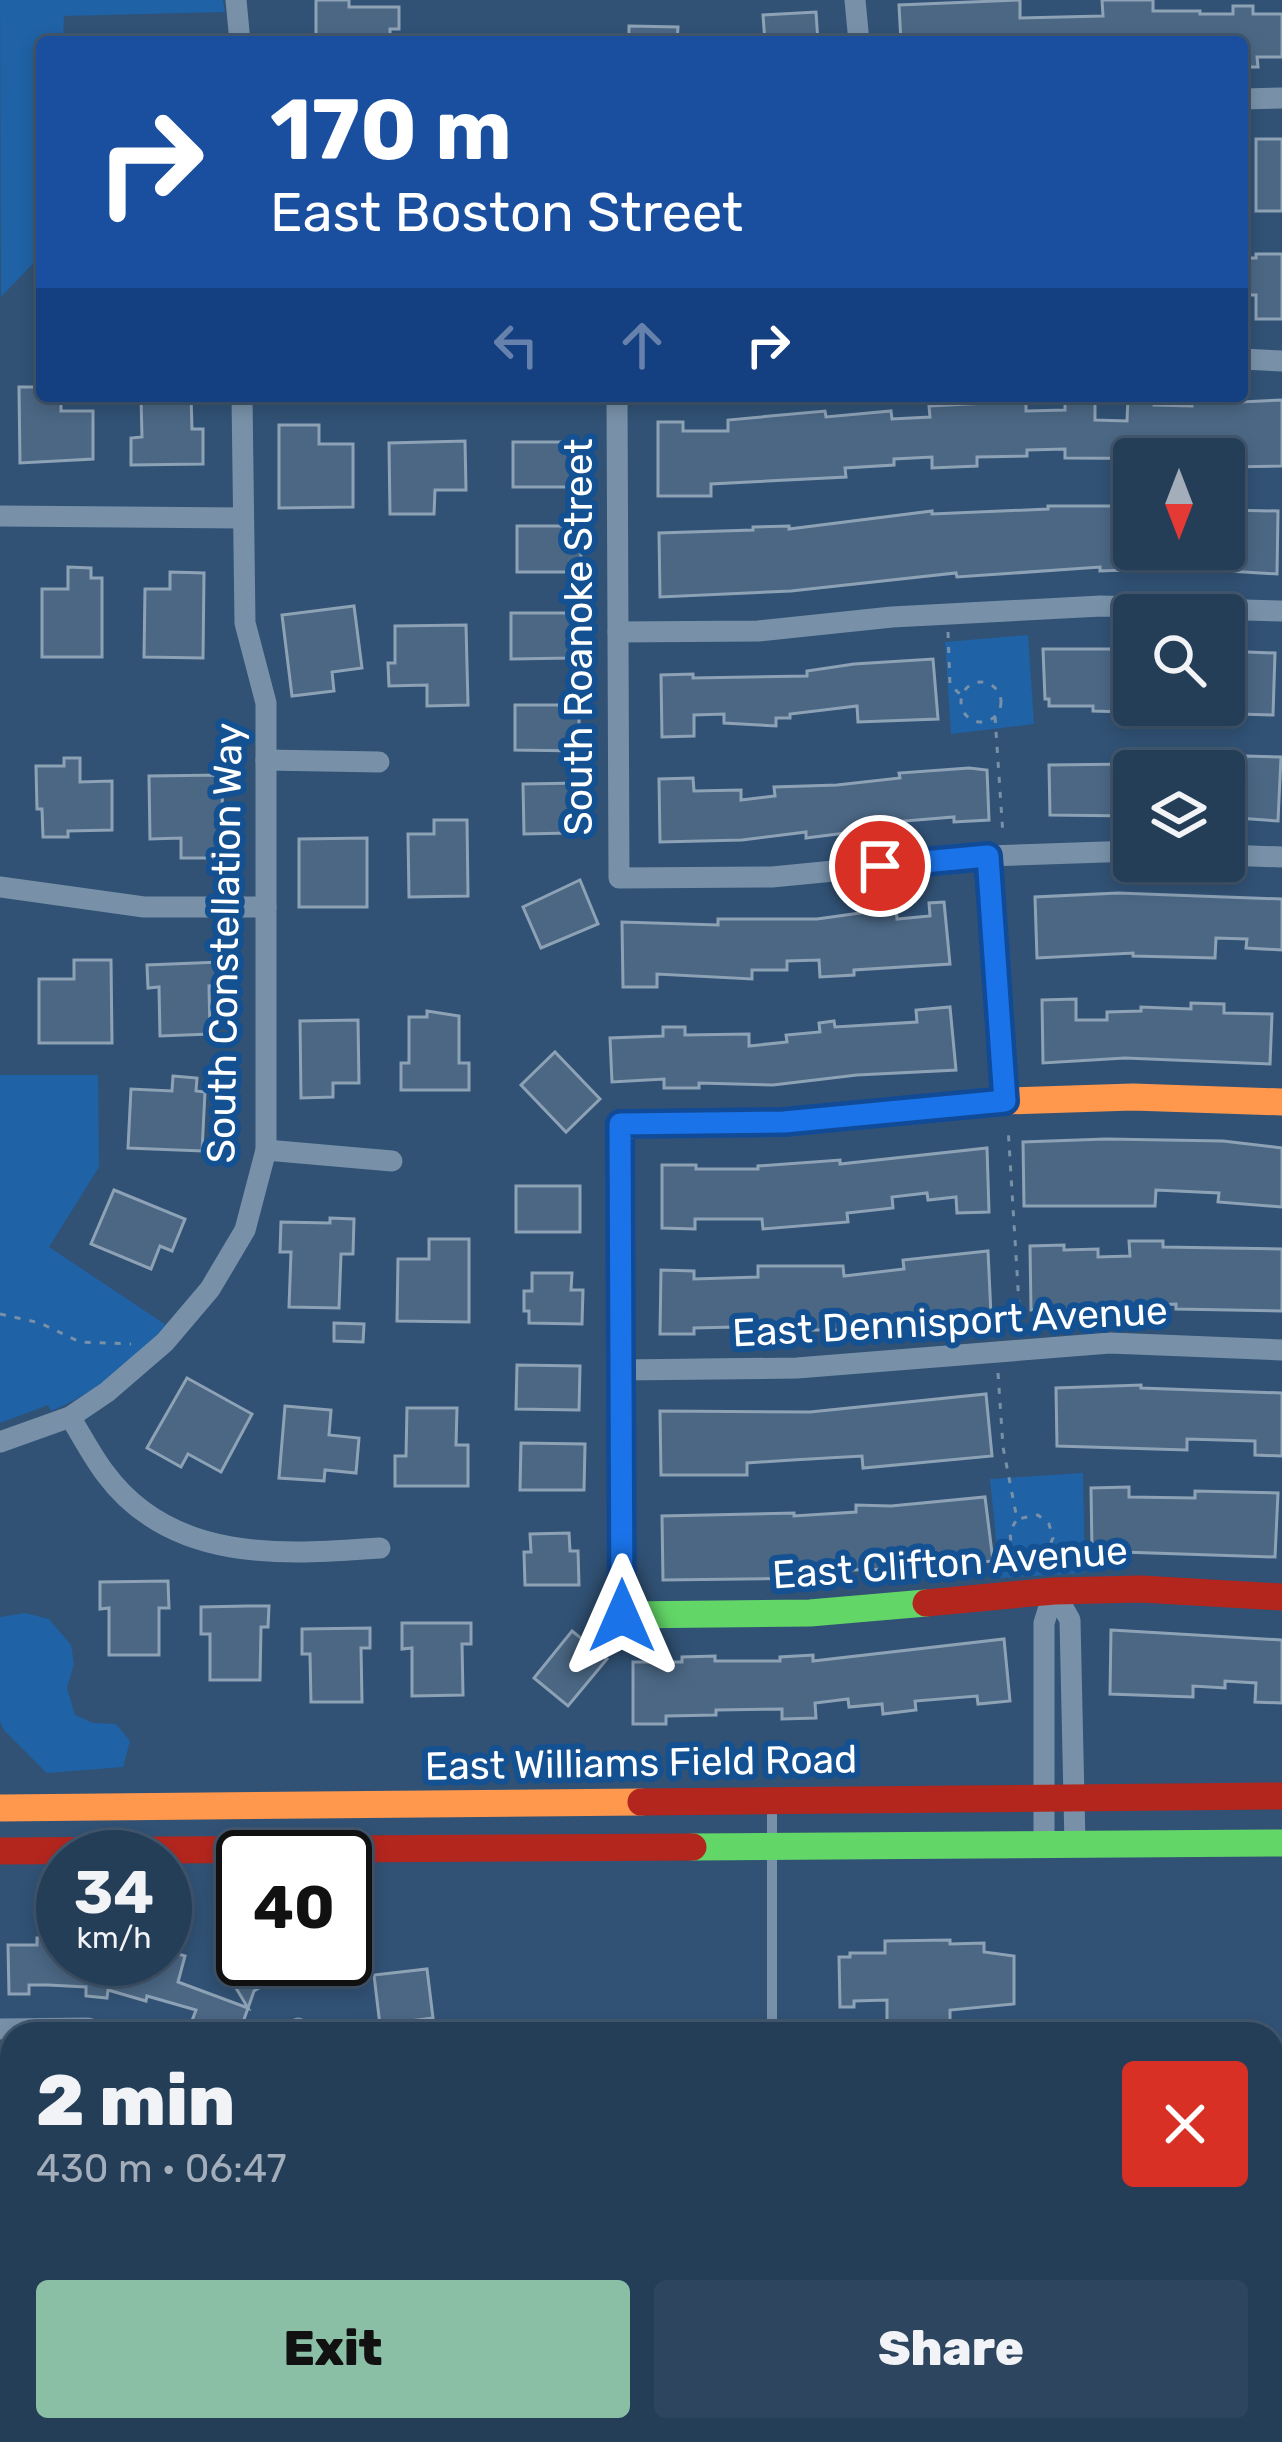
<!DOCTYPE html>
<html lang="en">
<head>
<meta charset="utf-8">
<style>
  :root { --surface:#253e58; --page:#2d455e; --text:#f1f3f6; --muted:#a3aeba; --line:#42576e; --accent:#8abfa5 }
  body { margin:0; font-family:Rubik,sans-serif; background:var(--page); color:var(--text); height:100vh; display:flex; flex-direction:column; font-size:45px; white-space:nowrap }
  * { box-sizing:border-box; margin:0 }
  p { font-size:39px; color:var(--muted) }
  .icon { flex:none; width:66px; height:66px; fill:none; stroke:currentColor; stroke-width:2; stroke-linecap:round; stroke-linejoin:round }
  .map { position:relative; flex:1; overflow:hidden }
  .side { position:absolute; left:0px; top:2022px; width:1284px; height:420px; display:flex; flex-direction:column; background:var(--surface); border-radius:36px 36px 0 0; box-shadow:0 6px 18px #0003,0 0 0 3px var(--line) }
  .side>* { flex:none }
  .banner { position:absolute; left:36px; top:36px; width:1212px; height:366px; border-radius:12px; box-shadow:0 6px 18px #0003,0 0 0 3px var(--line); background:#1a4fa0; color:#fff; overflow:hidden }
  .needle { width:78px; rotate:180deg }
  .tools { position:absolute; left:1113px; top:438px; display:grid; gap:24px }
  .tools a { display:grid; place-items:center; width:132px; height:132px; border-radius:12px; background:var(--surface); box-shadow:0 6px 18px #0003,0 0 0 3px var(--line); font-size:60px }
  .speed { position:absolute; left:36px; top:1830px; display:flex; gap:24px; font-size:60px; font-weight:700; text-align:center }
  .speed>* { display:grid; place-content:center; width:156px; height:156px; border-radius:50%; background:var(--surface); box-shadow:0 6px 18px #0003,0 0 0 3px var(--line); line-height:1 }
  .speed small { font-size:30px; font-weight:400 }
  .speed .limit { border:6px solid #111; border-radius:18px; background:#fff; color:#111 }
  .pin { position:absolute; display:grid; place-items:center; width:102px; height:102px; color:#fff; margin:-51px; border:6px solid #fff; border-radius:50%; box-shadow:0 3px 12px #0007 }
  .me { position:absolute; width:132px; margin:-66px; rotate:0deg; stroke-linejoin:round; filter:drop-shadow(0 0 9px #0008) }
  .turn { display:flex; align-items:center; gap:42px; height:252px; padding:0 36px; font-size:54px }
  .turn .icon { width:156px; height:156px; stroke-width:2.5 }
  .turn b { display:block; font-size:84px; line-height:102px }
  .lanes { display:flex; align-items:center; height:114px; padding:0 36px; background:#0003; justify-content:center; gap:60px; direction:ltr }
  .lanes .off { opacity:.35 }
  .round { display:grid; place-items:center; flex:none; width:126px; height:126px; border-radius:12px; background:var(--page) }
  .headline { display:flex; align-items:center; justify-content:space-between; height:204px; padding:0 36px }
  h1 { font-size:72px; font-weight:800; line-height:90px }
  .action { display:flex; gap:24px; margin-top:auto; padding:24px 36px }
  .action a { flex:1; height:138px; border-radius:12px; background:var(--accent); color:#111; font-size:48px; font-weight:800; line-height:138px; text-align:center }
  .action a+a { background:var(--page); color:var(--text) }
  .map>svg:first-child { display:block }
  .green { fill:#1f62a5 }
  .building { fill:#4b6784; stroke:#8ea2b6; stroke-width:3 }
  .lines { fill:none; stroke-linecap:round; stroke-linejoin:round }
  .path { stroke:#7891a8; stroke-width:3; stroke-dasharray:6 9; stroke-linecap:butt }
  .lane { stroke:#7891a8; stroke-width:10 }
  .street { stroke:#7891a8; stroke-width:21 }
  .fast { stroke:#63d668; stroke-width:27 }
  .slow { stroke:#ff974d; stroke-width:27 }
  .jam { stroke:#b3261e; stroke-width:27 }
  .route-casing { stroke:#114b97; stroke-width:30 }
  .route { stroke:#1a73e8; stroke-width:21 }
  .labels { text-anchor:middle; dominant-baseline:central; stroke-width:12; stroke-linejoin:round; paint-order:stroke }
  .street-label { font-size:39px; fill:#fff; stroke:#145192 }
</style>
</head>
<body>
<div class="map">
<svg width="1282" height="2442" viewBox="0 0 1282 2442">
  <rect width="100%" height="100%" fill="#315275"/>
  <!-- green -->
  <g class="green">
    <path d="M0,0H223L225,12L64,16L63,42H42V254L1,297Z"/>
    <path d="M1028,635L1034,724L951,734L945,642Z"/>
    <path d="M0,1075H98L99,1167L49,1247L166,1325C136,1361 95,1393 51,1411L48,1405L0,1423Z"/>
    <path d="M1083,1473L1085,1573L1000,1578L990,1479Z"/>
    <path d="M25,1613L49,1619L71,1645L74,1664L67,1688L75,1715L93,1723L116,1724L130,1741L123,1767L47,1773L4,1730L0,1722V1617Z"/>
  </g>
  <!-- building -->
  <g class="building">
    <path d="M316,0H349V7H399V29H390V42H316Z"/>
    <path d="M1020,0V18L1103,16L1102,0H1153V11H1200V14H1233V6H1253V14H1282V57H1257L1258,67H1242V42H901L899,5Z"/>
    <path d="M816,12L818,42H765L763,15Z"/>
    <path d="M629,26L678,27L677,42H629Z"/>
    <rect x="1256" y="139" width="26" height="72"/>
    <path d="M1256,254H1282V319H1256V295H1242V258H1256Z"/>
    <path d="M19,387H42V396H61V411H93V459L20,463Z"/>
    <path d="M141,396H191L192,429H203V464L131,465V438L142,437Z"/>
    <path d="M1065,396H1095V420L1127,421L1128,396H1154V405L1192,406V396H1219V403L1282,400V466L1224,467V459L1065,458V449L1027,450V456L977,457V466L932,468V457L894,459V465L845,468L846,477L711,484V496H658V422H683V431H728V420L825,411L826,417L891,411L892,419L930,417L929,406L1026,401V411L1065,410Z"/>
    <path d="M279,425H319V444H353V507L279,508Z"/>
    <path d="M465,441L466,490H435L434,514H390L389,443Z"/>
    <path d="M513,442H570V449H577L578,487H513Z"/>
    <path d="M1048,506H1132L1133,549H1224V510L1278,511L1277,574L1180,568L1100,571V567L957,577L956,573L791,591L660,597L659,533L753,530V527L789,526V529L932,511V514L1048,509Z"/>
    <rect x="517" y="526" width="64" height="46"/>
    <path d="M68,567L91,568V578H102V657H42V589H68Z"/>
    <path d="M170,572L204,573L203,658L144,657L145,589H170Z"/>
    <path d="M354,606L362,668L332,672L334,691L292,696L282,615Z"/>
    <path d="M511,613H573V658L511,659Z"/>
    <path d="M466,625L468,705L427,706V685L389,686L388,663H395V626Z"/>
    <path d="M1043,649H1127L1126,712L1093,711V706H1049V699H1045Z"/>
    <path d="M1224,651L1275,653L1273,715L1240,714L1241,709L1224,708Z"/>
    <path d="M933,659L938,719L858,722L857,706L790,714V718H776V726L724,723V714L694,715V736L662,737L661,675L693,674V678L807,676V671L854,664Z"/>
    <path d="M515,705H579V751L515,750Z"/>
    <rect x="1148" y="754" width="20" height="17"/>
    <path d="M1246,756L1281,757L1278,821L1224,817V759L1246,760Z"/>
    <path d="M64,758H80V782L112,781V830L68,831V837H43L42,809H37L36,766H64Z"/>
    <path d="M1132,764L1131,816L1050,815L1049,765Z"/>
    <path d="M969,768L987,770L989,820L954,822V817L892,822L893,827L806,838V832L742,840L660,842L659,779L693,778L694,791L741,790V800L775,796L774,787L837,785L900,778L899,773Z"/>
    <path d="M222,775L223,858H181V838L150,839L149,776Z"/>
    <path d="M580,783L581,817H570V833L524,834L523,784Z"/>
    <path d="M434,820H467L468,896L409,897L408,834H434Z"/>
    <path d="M367,838V907H299V839Z"/>
    <path d="M580,880L598,924L541,948L523,907Z"/>
    <path d="M1118,893L1282,899V950L1246,948L1247,939L1216,938L1215,958L1133,956V953L1037,958L1035,897Z"/>
    <path d="M944,902L950,964L854,970V975L820,977L819,960L787,961V970H752V979L657,974V987H623L622,922L718,925V919H817L896,908L897,919L930,916L929,903Z"/>
    <path d="M74,960H111L112,1043H39V979H74Z"/>
    <path d="M220,962L221,985L209,986L210,1034L160,1036L159,987L148,988L147,965Z"/>
    <path d="M1076,999V1020H1107V1012L1141,1011V1007L1191,1009V1003L1224,1004V1013L1272,1014L1270,1064L1125,1058L1043,1063L1042,1000Z"/>
    <path d="M950,1007L956,1070L857,1075L773,1085L699,1083V1088H664V1079L612,1082L610,1038L663,1036V1027H685V1035L749,1034V1046L787,1042L786,1035L820,1032L819,1023L834,1021L835,1027L917,1022L916,1010Z"/>
    <path d="M427,1011L459,1016V1063H469V1090H401V1063H409V1017H427Z"/>
    <path d="M358,1020L359,1083H333V1097L301,1098L300,1021Z"/>
    <path d="M555,1052L600,1099L566,1132L521,1085Z"/>
    <path d="M173,1076L197,1078L196,1091L205,1092L202,1151L128,1148L131,1089L172,1091Z"/>
    <path d="M1106,1139L1223,1141L1282,1148V1207L1218,1202L1219,1193L1156,1190L1155,1206H1024L1023,1142Z"/>
    <path d="M987,1148L989,1212L957,1213L956,1197L928,1200L927,1193L892,1197L893,1208L847,1213L848,1222L763,1229L762,1219H695V1229L662,1228V1165H696V1169H758V1166L840,1160V1164Z"/>
    <rect x="516" y="1186" width="64" height="46"/>
    <path d="M114,1190L185,1219L172,1251L160,1246L151,1269L91,1244Z"/>
    <path d="M330,1218L354,1219L353,1254H341L339,1308L289,1307L291,1252H280L281,1222L330,1223Z"/>
    <path d="M429,1239H469V1322L397,1321L398,1259H429Z"/>
    <path d="M1129,1241H1163V1247L1282,1249V1311L1176,1309V1304L1031,1310L1030,1246L1064,1245V1250L1098,1249V1257L1130,1256Z"/>
    <path d="M988,1251L991,1315L957,1314L845,1330H734V1327L694,1328V1334H660L661,1270L694,1271V1279L758,1277V1266H843L844,1276L904,1269L903,1260Z"/>
    <path d="M532,1273H572L571,1290H583L582,1324L529,1323V1311H524V1291H532Z"/>
    <path d="M334,1323L364,1324L363,1342L334,1341Z"/>
    <path d="M517,1365L580,1366L579,1410L516,1409Z"/>
    <path d="M187,1378L252,1414L221,1472L188,1454L181,1467L147,1448Z"/>
    <path d="M1141,1385V1388L1282,1393V1456L1255,1455V1441L1187,1439V1450L1057,1446L1056,1388Z"/>
    <path d="M986,1394L992,1456L863,1468L862,1456L792,1460L747,1463V1475H661L660,1411L810,1412Z"/>
    <path d="M285,1406L331,1410L329,1435L359,1438L356,1473L325,1470L324,1481L279,1478Z"/>
    <path d="M407,1408H457L456,1445H468V1486H395V1456H406Z"/>
    <path d="M521,1443L585,1444L584,1490H520Z"/>
    <path d="M1129,1487V1497L1195,1498V1491L1278,1493L1275,1557L1092,1551L1091,1488Z"/>
    <path d="M985,1497L993,1561L909,1569L845,1570V1576L811,1578L663,1580L662,1516L794,1513V1516L856,1512V1505L891,1506Z"/>
    <path d="M569,1533L570,1551H578L579,1585H525L524,1552H531L530,1534Z"/>
    <path d="M168,1581L169,1608H159V1655H109V1608L100,1609V1582Z"/>
    <path d="M247,1606H269L268,1627H261L260,1680H210V1634H201V1607Z"/>
    <path d="M402,1623H471V1644H462L463,1695L412,1696V1648L402,1649Z"/>
    <path d="M370,1628V1648H361L362,1702H311L310,1654H302V1629Z"/>
    <path d="M1111,1630L1282,1640V1703L1255,1702L1256,1683L1225,1681V1688L1193,1686V1697L1110,1694Z"/>
    <path d="M572,1631L607,1659L568,1706L534,1678Z"/>
    <path d="M1004,1639L1010,1701L978,1704L977,1696L915,1701L916,1710L883,1714L882,1704L849,1707L848,1699L815,1703L816,1718L782,1719V1709L716,1710V1715L666,1716V1724H633V1662H682V1657L715,1656V1661H780V1657L813,1655V1661Z"/>
    <path d="M348,1927L368,1931L358,1977L333,1972L331,1979L303,1973L306,1959H345Z"/>
    <path d="M54,1937L55,1959H165L166,1950L185,1956L178,1982L248,2008L224,1968L239,1959H278L286,1972L254,1991L241,2028L233,2025L230,2034H187L196,2010L147,1996L146,2001L108,1990L107,1998L86,1996V1987L48,1985H29V1994H9L8,1945H37V1938Z"/>
    <path d="M950,1940V1944L984,1943V1952L1014,1956V2004L950,2010V2034H893V2027H887V2000L854,2001V2007H840L839,1957H850V1953H885V1941Z"/>
    <path d="M427,1969L433,2018L401,2022L402,2033L381,2034L374,1975Z"/>
  </g>
  <g class="lines">
    <!-- path -->
    <g class="path">
      <path d="M948,632L950,685L961,695"/>
      <circle cx="981" cy="702" r="20"/>
      <path d="M995,717L1003,835"/>
      <path d="M0,1314L40,1323L80,1342L131,1344"/>
      <path d="M997,1333V1328L1017,1325L1020,1320L1008,1127"/>
      <path d="M998,1373L1003,1447L1017,1519L1010,1531L1011,1544L1027,1557L1047,1551L1053,1538L1049,1524L1038,1515L1017,1519"/>
    </g>
    <!-- lane -->
    <g class="lane">
      <path d="M772,2034V1804"/>
      <path d="M1204,2430V2442"/>
    </g>
    <!-- street -->
    <g class="street">
      <path d="M236,0L240,42"/>
      <path d="M855,0L859,42"/>
      <path d="M1242,99L1282,98"/>
      <path d="M1242,359L1282,361"/>
      <path d="M617,396L619,878L772,877L988,856L1134,851"/>
      <path d="M0,516L242,518"/>
      <path d="M618,632L758,631L892,617L1101,606L1282,611"/>
      <path d="M266,760L379,762"/>
      <path d="M1224,855L1282,857"/>
      <path d="M988,856L1005,1101"/>
      <path d="M0,887L144,907H266"/>
      <path d="M266,1150L392,1161"/>
      <path d="M621,1370L797,1368L1110,1343L1282,1350"/>
      <path d="M70,1417C82,1436 92,1456 105,1473C171,1563 282,1555 380,1548"/>
      <path d="M0,1442L70,1417L107,1392L165,1342L210,1289L245,1230L266,1150V703L245,623L242,396"/>
      <path d="M1054,1591L1070,1620L1075,1844"/>
      <path d="M1044,1844V1623L1054,1591"/>
      <path d="M0,2029L88,2028L107,2034"/>
      <path d="M293,2034L298,2028"/>
      <path d="M0,2270H12"/>
      <path d="M328,2430V2442"/>
    </g>
    <!-- fast -->
    <g class="fast">
      <path d="M621,1269L622,1615L810,1613L926,1603"/>
      <path d="M693,1847L1282,1843"/>
    </g>
    <!-- slow -->
    <g class="slow">
      <path d="M621,1269L620,1124L784,1122L1005,1101L1133,1097L1282,1102"/>
      <path d="M0,1808L641,1802"/>
    </g>
    <!-- jam -->
    <g class="jam">
      <path d="M926,1603L1054,1591L1141,1589L1282,1597"/>
      <path d="M641,1802L1282,1796"/>
      <path d="M0,1851L693,1847"/>
    </g>
  </g>
  <g class="lines">
    <!-- route casing -->
    <g class="route-casing">
      <path id="route" d="M622,1616L620,1124L784,1122L1005,1101L988,856L880,866"/>
    </g>
    <!-- route -->
    <use href="#route" class="route"/>
  </g>
  <g class="labels">
    <!-- street labels -->
    <g class="street-label">
      <text transform="translate(579 637) rotate(-90)">South Roanoke Street</text>
      <text transform="translate(225 943) rotate(-89)">South Constellation Way</text>
      <text transform="translate(950 1322) rotate(-3)">East Dennisport Avenue</text>
      <text transform="translate(950 1563) rotate(-4)">East Clifton Avenue</text>
      <text transform="translate(641 1763) rotate(-1)">East Williams Field Road</text>
    </g>
  </g>
</svg>
<div class="tools">
<a><svg class="needle" viewBox="-14 -14 28 28"><path d="M0-13l5 13h-10z" fill="#e53935"/><path d="M0 13l5-13h-10z" fill="#a3aeba"/></svg></a>
<a><svg class="icon" aria-label="search" viewBox="0 0 24 24"><circle cx="10" cy="10" r="6"/><path d="M15 15l6 6"/></svg></a>
<a><svg class="icon" aria-label="layers" viewBox="0 0 24 24"><path d="M12 4l9 5-9 5-9-5zM3 14l9 5 9-5"/></svg></a>
</div>
<div class="speed"><div>34<small>km/h</small></div><div class="limit">40</div></div>
<div class="pin" style="left:880px;top:866px;background:#d93025"><svg class="icon" aria-label="arrive" viewBox="0 0 24 24"><path d="M6 21V4h12l-3 4 3 4H6"/></svg></div>
<svg class="me" style="left:622px;top:1616px" viewBox="-20 -20 40 40"><path d="M0-17L14 15 0 8-14 15z" fill="#1a73e8" stroke="#fff" stroke-width="4"/></svg>
<div class="banner">
<div class="turn"><svg class="icon" aria-label="right" viewBox="0 0 24 24"><path d="M7 20v-9h11M14 6l5 5-5 5"/></svg><div><b>170 m</b>East Boston Street</div></div>
<div class="lanes"><svg class="icon off" aria-label="left" viewBox="0 0 24 24"><path d="M17 20v-9H6M10 6l-5 5 5 5"/></svg><svg class="icon off" aria-label="ahead" viewBox="0 0 24 24"><path d="M12 20V5M6 11l6-6 6 6"/></svg><svg class="icon" aria-label="right" viewBox="0 0 24 24"><path d="M7 20v-9h11M14 6l5 5-5 5"/></svg></div>
</div>
<section class="side">
<div class="headline"><div><h1>2 min</h1><p>430 m · 06:47</p></div><a class="round" style="background:#d93025;color:#fff"><svg class="icon" aria-label="close" viewBox="0 0 24 24"><path d="M6 6l12 12M18 6L6 18"/></svg></a></div>
<div class="action"><a>Exit</a><a>Share</a></div>
</section>
</div>
</body>
</html>
